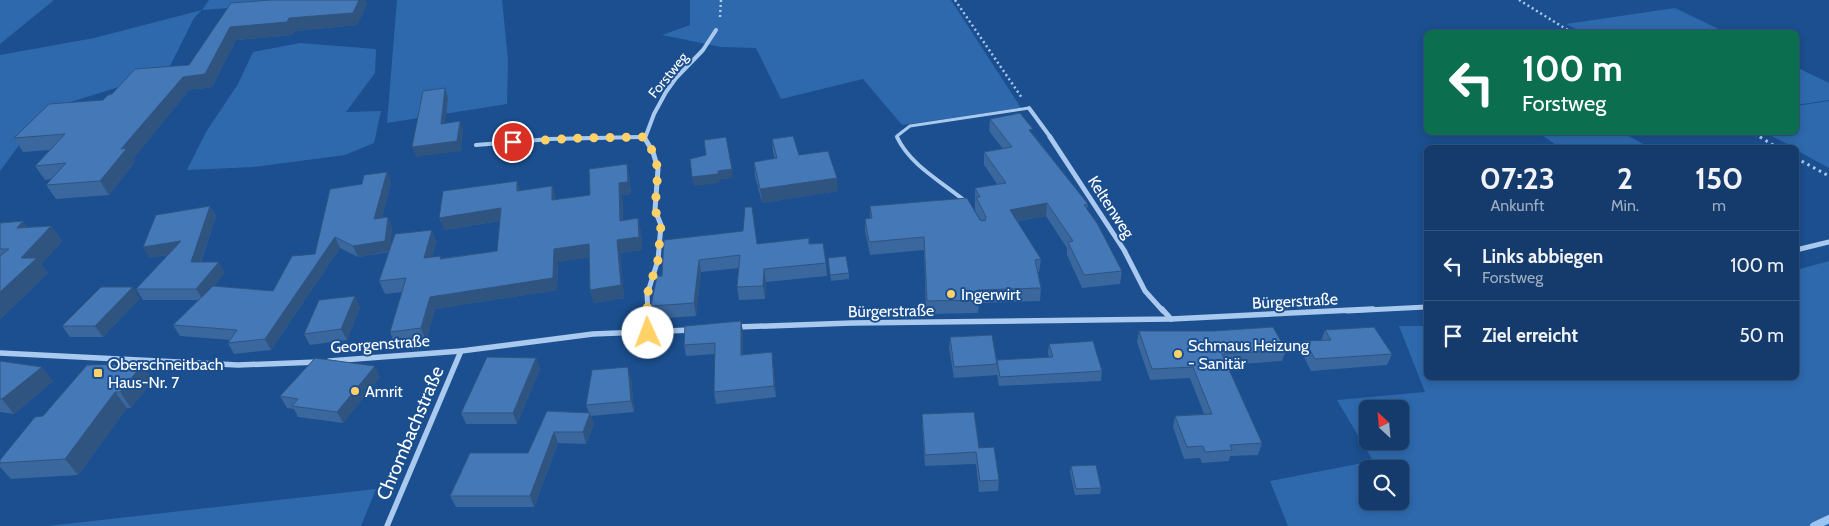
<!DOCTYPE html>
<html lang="de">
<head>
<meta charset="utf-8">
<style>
  :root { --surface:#143b6b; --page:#214673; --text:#f1f3f6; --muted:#9dadc1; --line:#33557e }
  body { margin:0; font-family:Cabin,sans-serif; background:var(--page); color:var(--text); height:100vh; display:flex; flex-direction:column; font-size:19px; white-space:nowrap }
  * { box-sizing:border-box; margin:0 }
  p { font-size:16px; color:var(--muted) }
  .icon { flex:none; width:28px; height:28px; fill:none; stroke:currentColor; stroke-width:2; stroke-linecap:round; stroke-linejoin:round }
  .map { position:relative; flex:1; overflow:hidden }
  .side { position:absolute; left:1424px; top:145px; width:375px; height:235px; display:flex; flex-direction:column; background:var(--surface); border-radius:8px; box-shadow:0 2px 8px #0003,0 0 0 1px var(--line) }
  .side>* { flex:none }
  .top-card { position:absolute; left:1424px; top:30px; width:375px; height:105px; border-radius:8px; box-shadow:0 2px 8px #0003,0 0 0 1px var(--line); background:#0b6e4f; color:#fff; overflow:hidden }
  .needle { width:32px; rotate:334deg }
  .fabs { position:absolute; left:1359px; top:400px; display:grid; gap:10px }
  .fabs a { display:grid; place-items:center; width:50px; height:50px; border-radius:8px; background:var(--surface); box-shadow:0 2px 8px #0003,0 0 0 1px var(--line); font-size:25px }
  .pin { position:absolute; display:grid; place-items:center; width:42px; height:42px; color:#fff; margin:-21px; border:2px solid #fff; border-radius:50%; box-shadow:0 1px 5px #0007 }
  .me { position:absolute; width:55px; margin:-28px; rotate:358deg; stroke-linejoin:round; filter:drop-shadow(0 0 4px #0008) }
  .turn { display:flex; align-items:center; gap:18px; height:105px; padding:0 15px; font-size:22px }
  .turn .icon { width:65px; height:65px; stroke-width:2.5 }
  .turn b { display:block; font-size:35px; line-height:42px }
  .eta { display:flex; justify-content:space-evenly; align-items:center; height:85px; text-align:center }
  .eta b { font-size:30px; font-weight:700; line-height:35px }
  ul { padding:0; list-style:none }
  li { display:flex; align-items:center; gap:15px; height:70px; padding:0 15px; border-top:1px solid var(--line) }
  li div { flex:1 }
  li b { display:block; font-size:19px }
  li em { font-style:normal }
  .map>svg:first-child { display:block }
  .green { fill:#2e69ad; fill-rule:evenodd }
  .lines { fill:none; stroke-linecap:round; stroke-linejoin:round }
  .stream { stroke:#9cc4f0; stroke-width:8 }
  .path-far1 { stroke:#a9c9ee; stroke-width:2.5; stroke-dasharray:2 3; stroke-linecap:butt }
  .path { stroke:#a9c9ee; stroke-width:3; stroke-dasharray:2.5 4; stroke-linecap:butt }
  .service-far1 { stroke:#a9c9ee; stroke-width:3 }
  .service { stroke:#a9c9ee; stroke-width:4 }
  .minor-far2 { stroke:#a9c9ee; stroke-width:4 }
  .minor-far1 { stroke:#a9c9ee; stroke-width:5 }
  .minor { stroke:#a9c9ee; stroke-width:5.5 }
  .wall { fill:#3a679d }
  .shaded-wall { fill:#305480 }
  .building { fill:#4478b7; stroke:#305480 }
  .route { stroke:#ffd166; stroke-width:9; stroke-dasharray:0 16.2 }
  .poi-dot { fill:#ffd166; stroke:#1b4f8f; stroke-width:2 }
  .labels { text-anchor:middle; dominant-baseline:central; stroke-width:4; stroke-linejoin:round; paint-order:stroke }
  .far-street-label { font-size:14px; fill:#fff; stroke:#1b4f8f }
  .street-label { font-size:16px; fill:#fff; stroke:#1b4f8f }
  .poi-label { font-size:16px; fill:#fff; stroke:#1b4f8f; text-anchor:start }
  .near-street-label { font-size:19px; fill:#fff; stroke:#1b4f8f }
</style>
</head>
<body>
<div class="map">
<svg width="1829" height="526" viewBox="0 0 1829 526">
  <rect width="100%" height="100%" fill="#1b4f8f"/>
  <!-- green -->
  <g class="green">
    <path d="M0,0H54L0,44Z"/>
    <path d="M209,0H339L202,10L194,18L167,72L45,110L0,171V55L94,38L202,10Z"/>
    <path d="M397,0H502L508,59L507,104L387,123Z"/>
    <path d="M690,0H951L1021,108L902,125L863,79L781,99L756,48L721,47L662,35L690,25Z"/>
    <path d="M1675,8L1725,32H1582L1566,24Z"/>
    <path d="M300,43L376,49L375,73L346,112L381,111L374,143L345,155L254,167L187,170L206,132L238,84L253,52Z"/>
    <path d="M1796,67L1829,83V100L1796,105Z"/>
    <path d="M1829,101V168L1796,150V148L1793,147L1766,133L1796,132V106Z"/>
    <path d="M1539,133H1624L1648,147H1559Z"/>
    <path d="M1829,261V526H1288L1270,481L1373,461L1337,400L1425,392L1399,326H1426V378H1796V270ZM1368,409H1400V441H1368ZM1368,469H1400V501H1368Z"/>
    <path d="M376,489L361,526H48Z"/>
  </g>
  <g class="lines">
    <!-- stream -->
    <path class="stream" d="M1814,526L1829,519"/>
    <!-- path-far1 -->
    <g class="path-far1">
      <path d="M955,0L1022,98"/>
      <path d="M1519,0L1571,32"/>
      <path d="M720,17L721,0"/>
      <path d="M1751,132L1762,138"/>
    </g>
    <!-- path -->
    <g class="path">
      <path d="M1760,137L1778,148"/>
      <path d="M1796,158L1829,176"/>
    </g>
    <!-- service-far1 -->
    <g class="service-far1">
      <path d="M582,138L644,137"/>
      <path d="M898,138L897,136L910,126L1029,108"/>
    </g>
    <!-- service -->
    <g class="service">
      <path d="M897,137C910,165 942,182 965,201"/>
      <path d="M476,145L550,139L641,137"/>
    </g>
    <!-- minor-far2 -->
    <g class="minor-far2">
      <path d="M1029,108L1051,138"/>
      <path d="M645,138L654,114L666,92L676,78L703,50L716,30"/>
    </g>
    <!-- minor-far1 -->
    <g class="minor-far1">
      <path d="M644,137L653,152L658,169L655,210L661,225L658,260L647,295L648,311"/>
      <path d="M1050,137L1124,250L1145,291L1163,311"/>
      <path d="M1796,250L1829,242"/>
      <path d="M1347,311L1426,307"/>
    </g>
    <!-- minor -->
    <g class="minor">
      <path d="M648,309L649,333"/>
      <path d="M1162,309L1171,319"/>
      <path d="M737,327L852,323L1171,319L1373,309"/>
      <path d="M0,353L238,365L318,362"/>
      <path d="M329,361L461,351L593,334L691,330"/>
      <path d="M387,526L461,351"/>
    </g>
  </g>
  <!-- wall -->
  <g class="wall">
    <path d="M271,0H365L367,4L357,25L295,31L292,35L236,40L212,87L189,90L133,159L135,162L109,195L56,199L46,185L52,179L45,180L35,166L50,150L23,152L14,138L103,100L112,94L189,65Z"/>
    <path d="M990,119L1033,134L1088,204L1087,209L1122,271L1120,284L1082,288L1067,255V248L1046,216L1017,221L1041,259L1039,272H1038L1041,288L1040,301L979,303L978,313L926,314L924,250L870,255L865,231V219L870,218V206L981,221L975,210V188L997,184L984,165V152L1003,149L989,131Z"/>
    <path d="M772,139L799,155L838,191L762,203L755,176L754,162L775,159L773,152Z"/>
    <path d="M627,164L629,176L631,194L622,195L623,220L641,231L642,250L620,253L624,298L594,303L590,290L589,257L558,262L557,290L435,309L426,341L395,345L390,332L402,292L385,294L379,281L389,252L358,257L340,248L271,350L234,354L228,343L230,340L180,336L173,325L199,300H143L136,289L168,255L149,258L210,206L216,216L201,262L225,272L214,286L273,291L315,254L362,184L387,172L391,182L382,218L392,227L390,250L432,230L436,242L432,257L442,258L497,251L500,221L444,230L517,181L520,191L552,186L556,200L590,195Z"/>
    <path d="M23,221L27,227L51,226L62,241L41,264L48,273L0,319V223Z"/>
    <path d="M664,240L757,244H809L826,263L827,276L766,282L765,299L739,300L737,287L739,268L701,272L696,316L654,319L651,306L662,276Z"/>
    <path d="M828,258L849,273V279L831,281Z"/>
    <path d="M140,298L103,337H70L62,326Z"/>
    <path d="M360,307L347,340L310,345L304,334Z"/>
    <path d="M741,321L743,332V355L772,352L776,397L716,404L714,392L715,354L686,356L684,345Z"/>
    <path d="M1325,330L1392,354L1387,365L1311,371L1302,353L1305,341H1321Z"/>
    <path d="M1139,331L1286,350L1282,361L1227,365L1262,443L1258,455L1230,456L1229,461L1202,463L1200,458L1184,459L1173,427L1175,416L1204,414L1190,378L1150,380L1137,342Z"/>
    <path d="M950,337L997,360L1049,357L1048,353L1049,344L1102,371L1101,381L999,386L997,374V375L954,378L949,348Z"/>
    <path d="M536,358L540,369L517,424H466L461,413Z"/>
    <path d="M0,361L53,381L14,414L0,412Z"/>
    <path d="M380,377L343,423L298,417L294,409L287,408L280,396Z"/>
    <path d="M631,378L634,412L591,416L594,424L586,444L558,443L534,507H456L450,496L528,453L547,411L589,413L586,405Z"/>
    <path d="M153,380L131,408H127L78,475L11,479L0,467V460L43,416Z"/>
    <path d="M922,414L979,448L999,480L998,491L979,492L976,464L925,466L922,425Z"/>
    <path d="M1071,466L1101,488L1100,494L1075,495L1070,472Z"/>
  </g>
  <!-- shaded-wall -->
  <g class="shaded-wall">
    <path d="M359,0H365L367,4L357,25L295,31L292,35L236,40L212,87L189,90L133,159L135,162L109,195L100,181L121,149L183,77L230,27L289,18Z"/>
    <path d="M445,88L448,98L444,134L441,124Z"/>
    <path d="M460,121L463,131L461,151L416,157L412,147Z"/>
    <path d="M627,164L629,176L631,194L622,195L623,233L620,221L619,183Z"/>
    <path d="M732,169L733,178L719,180L720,183L694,186L692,177L718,171Z"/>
    <path d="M387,172L391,182L379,230L374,219Z"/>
    <path d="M837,178L838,191L762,203L760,189Z"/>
    <path d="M517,181L521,193L517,191Z"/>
    <path d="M552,186L556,198V213L552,200Z"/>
    <path d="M1047,203L1046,216L1009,222L1010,210Z"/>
    <path d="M210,206L216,216L197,272L191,262Z"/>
    <path d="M501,208L505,220L444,230L439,218Z"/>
    <path d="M388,217L392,227L390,251L358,257L353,246Z"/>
    <path d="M638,218L641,231L642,250L620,253L624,298L594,303L590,290L617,240Z"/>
    <path d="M23,221L33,237L17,228Z"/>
    <path d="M51,226L62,241L41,264L48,273L0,319V292L21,258Z"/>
    <path d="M432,230L436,242L429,270L424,258Z"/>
    <path d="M335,237L340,248L271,350L265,339Z"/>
    <path d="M181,241L187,251L149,258L143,247Z"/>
    <path d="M589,244L592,257L558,262L557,290L435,309L426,341L421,328L430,297L554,249Z"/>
    <path d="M699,260L701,272L696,316L694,303Z"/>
    <path d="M219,262L225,272L203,300L196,289Z"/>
    <path d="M764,269L766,282L765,299L763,286Z"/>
    <path d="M133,287L140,298L103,337L95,326Z"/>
    <path d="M355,296L360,307L347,340L341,329Z"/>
    <path d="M741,321L743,332V367L741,355Z"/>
    <path d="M772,352L773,363L776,397L774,386Z"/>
    <path d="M536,358L540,369L517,424L513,413Z"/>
    <path d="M143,364L153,380L131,408L120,392Z"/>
    <path d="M375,366L380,377L343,423L337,412Z"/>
    <path d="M42,367L53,381L14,414L2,399Z"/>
    <path d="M628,367L631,378L634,412L631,401Z"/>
    <path d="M115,392L127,408L78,475L65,459Z"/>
    <path d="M590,413L594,424L586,444L583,432Z"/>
    <path d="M554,432L558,443L534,507L530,496Z"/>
  </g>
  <!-- building -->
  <g class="building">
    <path d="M271,0H359L353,13L289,18L287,22L230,27L205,74L183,77L121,149L127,148L100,181L46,185L66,163L35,166L65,134L14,138L49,104L103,100L108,95L112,94L135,69L189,65L231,3Z"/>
    <path d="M445,88L441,124L460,121L457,141L412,147L423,91Z"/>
    <path d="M1020,113L1033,129L1029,130L1088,204L1084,205L1097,223L1122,271L1084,275L1068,242L1073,241L1047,203L1010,210L1041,259L1035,260L1041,288L978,290L979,300L927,301L924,237L869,242L865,219L872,218L870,206L967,198L980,220L985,221L986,217L976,197H980L975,188L1006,183L984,152L1012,147L990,119Z"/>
    <path d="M793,136L799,155L828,151L837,178L760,189L754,162L777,158L772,139Z"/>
    <path d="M726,137L732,169L718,171V174L692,177L690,159L706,155L704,140Z"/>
    <path d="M627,164L628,182L619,183L620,221L638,218L639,237L617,240L621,285L590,290L589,244L554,249L553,278L430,297L421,328L390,332L406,278L379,281L395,234L432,230L424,258L441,256L440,259L497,251L501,208L439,218L443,191L517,181V191L552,186V200L590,195L589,169Z"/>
    <path d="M387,172L374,219L388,217L385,241L353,246L335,237L265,339L228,343L237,330L173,325L213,286L273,291L292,256L315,254L330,189L362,184L364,175Z"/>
    <path d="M210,206L191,262H219L196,289H136L181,241L143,247L156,215Z"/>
    <path d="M745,207H752L757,244L809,238V244L823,243L826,263L764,269L763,286L737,287L740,255L699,260L694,303L651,306L657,276H662L664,240L743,231Z"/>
    <path d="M23,221L17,228L51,226L21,258H37L0,292V256L9,249H0V223Z"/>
    <path d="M846,256L849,273L830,275L828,258Z"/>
    <path d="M101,287H133L95,326H62Z"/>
    <path d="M355,296L341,329L304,334L319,300Z"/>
    <path d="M741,321V355L772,352L774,386L714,392L715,343L684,345L685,326Z"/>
    <path d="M1273,327L1286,350L1222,354L1262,443L1230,445L1232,450L1205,452L1203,446L1187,447L1175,416L1212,414L1193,367L1152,369L1139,331H1213Z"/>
    <path d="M1374,327L1392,354L1315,359L1305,341L1331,340L1325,330Z"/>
    <path d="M992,335L997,364L954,367L950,337Z"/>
    <path d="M1093,341L1102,371L1000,377L997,360L1053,357L1049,344Z"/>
    <path d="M487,357L536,358L513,413H461Z"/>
    <path d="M315,358L375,366L337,412L292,406L298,399L280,396Z"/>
    <path d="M0,361L42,367L2,399H0Z"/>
    <path d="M143,364L120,392H115L65,459L0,463V460L35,417L43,416L87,365Z"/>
    <path d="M628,367L631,401L586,405L592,370Z"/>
    <path d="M547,411L590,413L583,432H554L530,496H450L470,453H528Z"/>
    <path d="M974,412L979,448L994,447L999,480L980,481L976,452L925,455L922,414Z"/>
    <path d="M1096,465L1101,488L1076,489L1071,466Z"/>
  </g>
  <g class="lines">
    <!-- route -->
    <path class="route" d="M513,142L580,138L644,137L653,152L658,169L655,210L661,225L658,260L647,295L648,333"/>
  </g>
  <!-- markers -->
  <g class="poi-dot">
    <circle cx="951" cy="294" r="5"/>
    <circle cx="1178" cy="354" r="5"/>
    <rect x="93" y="368" width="10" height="10" rx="2.5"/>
    <circle cx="355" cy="391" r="5"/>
  </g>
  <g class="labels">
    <!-- far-street labels -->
    <g class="far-street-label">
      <text transform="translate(668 75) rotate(-51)">Forstweg</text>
    </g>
    <!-- street labels -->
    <g class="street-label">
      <text transform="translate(1111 207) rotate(57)">Keltenweg</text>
      <text transform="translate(1295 301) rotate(-3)">Bürgerstraße</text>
      <text transform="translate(891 311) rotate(-1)">Bürgerstraße</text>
      <text transform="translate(380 344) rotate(-4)">Georgenstraße</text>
    </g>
    <!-- poi labels -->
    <g class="poi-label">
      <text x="961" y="294">Ingerwirt</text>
      <text x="1188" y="345">Schmaus Heizung<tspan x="1188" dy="18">- Sanitär</tspan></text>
      <text x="108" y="364">Oberschneitbach<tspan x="108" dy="18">Haus-Nr. 7</tspan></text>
      <text x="365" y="391">Amrit</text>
    </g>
    <!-- near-street labels -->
    <g class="near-street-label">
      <text transform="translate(410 433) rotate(-67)">Chrombachstraße</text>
    </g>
  </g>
</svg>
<div class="fabs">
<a><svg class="needle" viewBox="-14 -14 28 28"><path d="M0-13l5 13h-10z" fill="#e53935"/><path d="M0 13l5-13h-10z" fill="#9dadc1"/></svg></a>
<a><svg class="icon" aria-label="search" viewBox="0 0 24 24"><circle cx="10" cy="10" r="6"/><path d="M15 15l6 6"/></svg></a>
</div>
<div class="pin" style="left:513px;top:142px;background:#d93025"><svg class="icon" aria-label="arrive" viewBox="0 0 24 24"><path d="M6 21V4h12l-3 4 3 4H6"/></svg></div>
<svg class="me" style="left:648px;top:333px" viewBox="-20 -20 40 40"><circle r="19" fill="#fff"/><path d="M0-13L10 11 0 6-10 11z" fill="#ffd166"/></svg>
<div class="top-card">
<div class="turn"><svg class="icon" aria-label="left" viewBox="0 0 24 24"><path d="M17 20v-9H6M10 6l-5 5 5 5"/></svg><div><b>100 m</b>Forstweg</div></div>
</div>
<section class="side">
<div class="eta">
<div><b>07:23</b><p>Ankunft</p></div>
<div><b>2</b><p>Min.</p></div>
<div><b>150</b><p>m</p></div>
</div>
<ul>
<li><svg class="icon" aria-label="left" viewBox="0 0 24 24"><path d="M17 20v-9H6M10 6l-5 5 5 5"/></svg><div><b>Links abbiegen</b><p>Forstweg</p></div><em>100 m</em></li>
<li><svg class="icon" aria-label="arrive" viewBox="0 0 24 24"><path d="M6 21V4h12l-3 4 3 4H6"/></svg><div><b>Ziel erreicht</b></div><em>50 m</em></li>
</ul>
</section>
</div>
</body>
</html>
